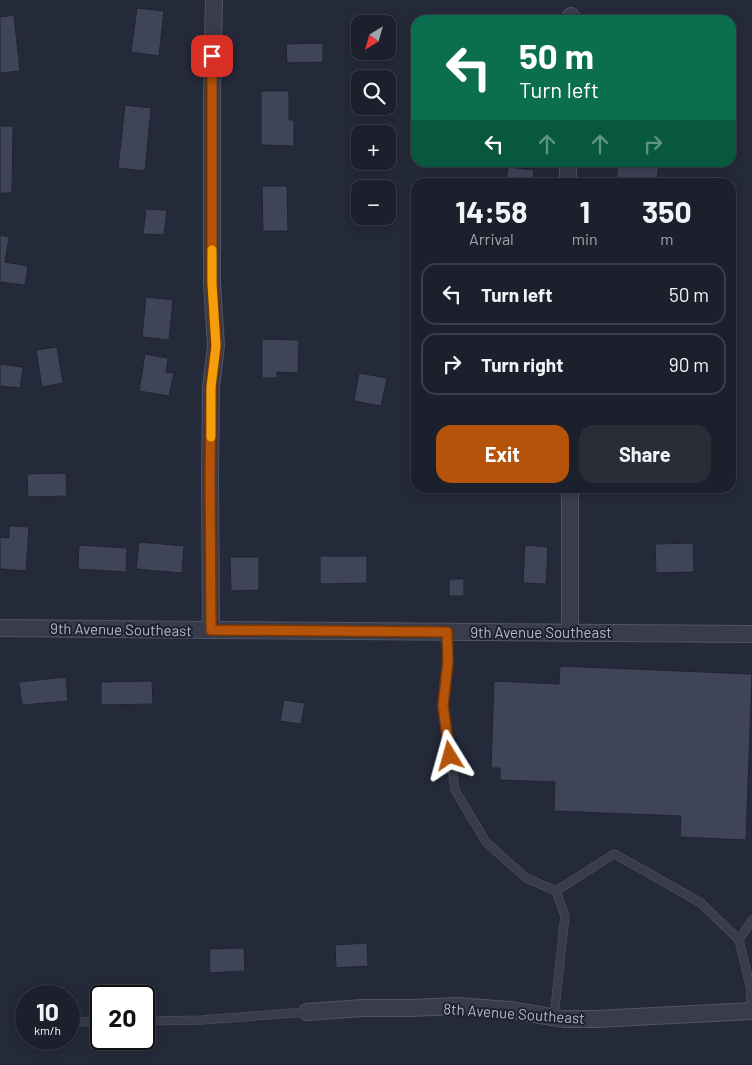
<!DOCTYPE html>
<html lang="en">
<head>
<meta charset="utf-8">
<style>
  :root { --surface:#1c202c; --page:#292d38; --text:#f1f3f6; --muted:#a0a3a9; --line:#3a3e48; --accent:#b45309 }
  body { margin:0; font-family:Barlow,sans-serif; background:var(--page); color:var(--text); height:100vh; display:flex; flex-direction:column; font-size:19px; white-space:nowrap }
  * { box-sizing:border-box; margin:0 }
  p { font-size:16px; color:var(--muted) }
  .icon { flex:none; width:28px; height:28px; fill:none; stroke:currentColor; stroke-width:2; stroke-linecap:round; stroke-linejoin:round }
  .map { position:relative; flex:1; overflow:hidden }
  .sheet { position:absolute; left:411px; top:178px; width:325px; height:315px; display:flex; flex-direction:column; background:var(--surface); border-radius:15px; box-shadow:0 2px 12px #0003,0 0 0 1px var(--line) }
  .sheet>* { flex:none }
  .banner { position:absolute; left:411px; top:15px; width:325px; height:152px; border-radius:15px; box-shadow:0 2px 12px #0003,0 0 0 1px var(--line); background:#0b6e4f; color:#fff; overflow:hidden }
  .needle { width:32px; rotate:217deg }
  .fabs { position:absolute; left:351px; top:15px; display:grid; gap:10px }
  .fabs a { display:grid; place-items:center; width:45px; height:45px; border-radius:10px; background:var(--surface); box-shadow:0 2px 12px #0003,0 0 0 1px var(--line); font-size:25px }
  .speed { position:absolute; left:15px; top:985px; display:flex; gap:10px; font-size:25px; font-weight:700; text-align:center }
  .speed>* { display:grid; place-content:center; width:65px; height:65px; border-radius:50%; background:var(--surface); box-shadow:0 2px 12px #0003,0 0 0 1px var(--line); line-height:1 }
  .speed small { font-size:12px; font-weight:400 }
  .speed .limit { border:2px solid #111; border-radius:8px; background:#fff; color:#111 }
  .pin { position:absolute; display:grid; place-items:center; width:42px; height:42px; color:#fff; margin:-21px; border-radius:10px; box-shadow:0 2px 8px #0006 }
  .me { position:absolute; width:55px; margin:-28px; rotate:352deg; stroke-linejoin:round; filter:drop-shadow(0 0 4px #0008) }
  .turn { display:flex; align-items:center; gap:18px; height:105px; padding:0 25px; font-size:22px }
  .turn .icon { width:65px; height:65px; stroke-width:2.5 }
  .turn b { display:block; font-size:35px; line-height:42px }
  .lanes { display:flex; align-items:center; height:48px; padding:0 25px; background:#0003; justify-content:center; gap:25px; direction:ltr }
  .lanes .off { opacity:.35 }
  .eta { display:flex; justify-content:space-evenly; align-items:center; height:85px; text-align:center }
  .eta b { font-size:30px; font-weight:700; line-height:35px }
  .button { display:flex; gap:10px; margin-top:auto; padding:10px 25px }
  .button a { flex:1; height:58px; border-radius:15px; background:var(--accent); color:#fff; font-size:20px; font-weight:700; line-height:58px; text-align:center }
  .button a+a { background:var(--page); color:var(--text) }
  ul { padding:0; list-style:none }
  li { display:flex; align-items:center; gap:15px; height:62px; margin:0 10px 8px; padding:0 15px; border:2px solid var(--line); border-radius:15px }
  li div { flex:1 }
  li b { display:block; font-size:19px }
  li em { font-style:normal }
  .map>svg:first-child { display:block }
  .building { fill:#3f4557; stroke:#202432 }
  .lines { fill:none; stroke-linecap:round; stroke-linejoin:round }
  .lane-casing { stroke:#515563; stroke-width:9 }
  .street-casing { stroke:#515563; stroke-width:18 }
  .lane { stroke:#393d4b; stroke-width:8 }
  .street { stroke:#393d4b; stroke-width:16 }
  .route-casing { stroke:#753606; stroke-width:12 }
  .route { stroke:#b45309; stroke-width:9 }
  .slow { stroke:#f59e0b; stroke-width:9 }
  .labels { text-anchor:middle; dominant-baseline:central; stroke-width:4; stroke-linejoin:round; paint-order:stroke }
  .street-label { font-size:15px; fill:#b4b8c6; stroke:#1e2230 }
</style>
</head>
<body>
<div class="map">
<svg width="752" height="1065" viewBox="0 0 752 1065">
  <rect width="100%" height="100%" fill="#252a3a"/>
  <!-- building -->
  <g class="building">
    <path d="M137,8L164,11L159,56L131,52Z"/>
    <path d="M14,15L20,71L0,73V17Z"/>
    <path d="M323,43V62L287,63L286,44Z"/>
    <path d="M261,91H289V120H294V146L261,145Z"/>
    <path d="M125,105L151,108L145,171L118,168Z"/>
    <path d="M0,126H13L12,193H0Z"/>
    <path d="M618,162L659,163L657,182H616Z"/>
    <path d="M508,167L534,170L533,182H506Z"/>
    <path d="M262,186H287L288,231H263Z"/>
    <path d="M146,209L167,210L164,235L143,234Z"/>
    <path d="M0,235L9,237L5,262L28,266L25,285L0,282Z"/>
    <path d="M146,297L173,300L169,340L142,337Z"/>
    <path d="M262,339L299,340L298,373L277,372V378H262Z"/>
    <path d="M57,347L63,383L42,387L36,350Z"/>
    <path d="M145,354L168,358L166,372L174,373L169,396L139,391Z"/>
    <path d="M0,364L23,367L20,388L0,386Z"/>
    <path d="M359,373L387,378L381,406L354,401Z"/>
    <path d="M66,473L67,496L28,497L27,474Z"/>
    <path d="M9,526L29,527L26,571L0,569V537L9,538Z"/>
    <path d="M139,542L184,546L182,573L136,569Z"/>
    <path d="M693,543L694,572L656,573L655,544Z"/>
    <path d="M79,545L127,548L126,572L78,569Z"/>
    <path d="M525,545L548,547L546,584L523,583Z"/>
    <path d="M320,556H367V583L320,584Z"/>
    <path d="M230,557H259V590L231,591Z"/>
    <rect x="449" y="579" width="15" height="17"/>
    <path d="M560,666L752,674L746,840L680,837L681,816L554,811L555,782L500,780V768H491L494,681L559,684Z"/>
    <path d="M66,677L68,701L22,705L19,682Z"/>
    <path d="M152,681L153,704L101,705V682Z"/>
    <path d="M284,700L305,703L301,724L280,721Z"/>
    <path d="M367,943L368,966L336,968L335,945Z"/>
    <path d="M244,948L245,971L210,973L209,949Z"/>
  </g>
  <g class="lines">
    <!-- lane casing -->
    <g class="lane-casing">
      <g id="lane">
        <path d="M447,632L448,661L443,706L455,790L486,842L526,878L556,891L565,916L554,1017"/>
        <path d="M556,891L614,854L645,871L701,903L739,940L751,990L750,1011"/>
        <path d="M739,940L752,920"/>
        <path d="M55,996L56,992"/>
        <path d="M69,1019L79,1022L101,1021"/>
        <path d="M144,1021L202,1020L307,1012"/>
      </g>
    </g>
    <!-- street casing -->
    <g class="street-casing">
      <g id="street">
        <path d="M571,20V16"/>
        <path d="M568,162V182"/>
        <path d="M0,628L211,630L752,634"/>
        <path d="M211,630L210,477L211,387L216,346L212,283V93L214,0"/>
        <path d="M570,632V488"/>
        <path d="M307,1012L362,1008H410L457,1006L511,1010L563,1019H596L752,1011"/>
      </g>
    </g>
    <!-- lane -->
    <use href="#lane" class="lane"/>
    <!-- street -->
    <use href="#street" class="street"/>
  </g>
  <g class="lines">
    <!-- route casing -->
    <g class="route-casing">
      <path id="route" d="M212,56V284L216,346L211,387L210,477L211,630L447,632L448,661L443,706L450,756"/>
    </g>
    <!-- route -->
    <use href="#route" class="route"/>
    <!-- slow -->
    <path class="slow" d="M211,437V387L216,346L212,284V250"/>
  </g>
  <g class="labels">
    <!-- street labels -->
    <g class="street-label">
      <text transform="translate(121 629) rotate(1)">9th Avenue Southeast</text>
      <text x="541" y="632">9th Avenue Southeast</text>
      <text transform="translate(514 1013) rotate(4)">8th Avenue Southeast</text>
    </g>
  </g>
</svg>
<div class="fabs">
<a><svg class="needle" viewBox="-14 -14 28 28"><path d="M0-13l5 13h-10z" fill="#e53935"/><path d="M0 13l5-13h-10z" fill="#a0a3a9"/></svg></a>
<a><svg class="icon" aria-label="search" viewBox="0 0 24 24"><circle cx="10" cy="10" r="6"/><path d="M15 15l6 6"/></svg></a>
<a>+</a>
<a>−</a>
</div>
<div class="speed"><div>10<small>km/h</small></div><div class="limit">20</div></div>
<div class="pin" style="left:212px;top:56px;background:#d93025"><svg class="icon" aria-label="arrive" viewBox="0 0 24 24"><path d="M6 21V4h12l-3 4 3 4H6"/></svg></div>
<svg class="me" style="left:450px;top:756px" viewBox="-20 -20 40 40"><path d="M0-17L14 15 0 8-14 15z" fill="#b45309" stroke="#fff" stroke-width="4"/></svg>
<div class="banner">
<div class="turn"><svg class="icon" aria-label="left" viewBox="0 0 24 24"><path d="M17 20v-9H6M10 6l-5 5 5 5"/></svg><div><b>50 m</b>Turn left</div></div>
<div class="lanes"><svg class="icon" aria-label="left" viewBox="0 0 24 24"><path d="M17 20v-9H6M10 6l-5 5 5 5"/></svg><svg class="icon off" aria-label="ahead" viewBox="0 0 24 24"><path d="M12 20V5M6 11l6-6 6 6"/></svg><svg class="icon off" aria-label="ahead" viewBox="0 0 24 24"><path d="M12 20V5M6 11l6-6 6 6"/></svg><svg class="icon off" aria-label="right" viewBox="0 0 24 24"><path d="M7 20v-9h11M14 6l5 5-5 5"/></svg></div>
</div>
<section class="sheet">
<div class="eta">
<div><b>14:58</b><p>Arrival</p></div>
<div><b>1</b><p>min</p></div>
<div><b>350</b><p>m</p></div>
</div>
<ul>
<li><svg class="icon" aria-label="left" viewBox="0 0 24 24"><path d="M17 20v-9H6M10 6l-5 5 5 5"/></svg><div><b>Turn left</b></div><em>50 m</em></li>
<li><svg class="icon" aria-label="right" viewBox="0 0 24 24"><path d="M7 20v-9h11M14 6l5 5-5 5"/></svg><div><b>Turn right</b></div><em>90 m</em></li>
</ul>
<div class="button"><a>Exit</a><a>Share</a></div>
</section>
</div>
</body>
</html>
